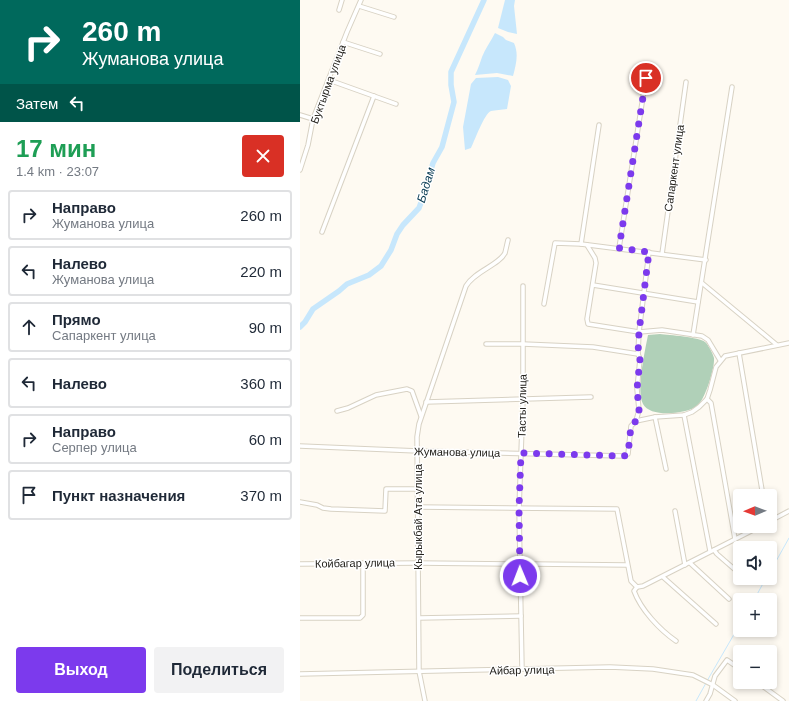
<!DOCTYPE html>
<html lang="ru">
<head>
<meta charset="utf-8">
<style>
  :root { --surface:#fff; --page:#f2f2f3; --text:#1f2937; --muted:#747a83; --line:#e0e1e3; --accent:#7c3aed }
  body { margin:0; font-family:Helvetica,sans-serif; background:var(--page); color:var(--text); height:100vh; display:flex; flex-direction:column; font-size:15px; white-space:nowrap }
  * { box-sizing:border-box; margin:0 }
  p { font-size:13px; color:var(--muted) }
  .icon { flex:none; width:22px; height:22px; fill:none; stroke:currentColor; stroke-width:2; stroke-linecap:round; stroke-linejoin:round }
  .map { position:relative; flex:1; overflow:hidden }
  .drawer { display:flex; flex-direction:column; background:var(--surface); width:300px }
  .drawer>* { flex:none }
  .top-card { background:#00695c; color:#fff; overflow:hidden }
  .needle { width:26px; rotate:269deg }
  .fabs { position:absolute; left:433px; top:489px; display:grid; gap:8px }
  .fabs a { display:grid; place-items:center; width:44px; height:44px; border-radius:4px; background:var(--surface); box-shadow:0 2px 6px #0003; font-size:20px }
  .pin { position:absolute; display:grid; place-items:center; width:34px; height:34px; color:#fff; margin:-17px; border:2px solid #fff; border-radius:50%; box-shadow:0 1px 4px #0007 }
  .me { position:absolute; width:44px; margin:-22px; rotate:359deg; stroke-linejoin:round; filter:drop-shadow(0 0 3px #0008) }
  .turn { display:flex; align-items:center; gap:14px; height:84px; padding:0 16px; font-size:18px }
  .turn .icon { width:52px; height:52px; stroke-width:2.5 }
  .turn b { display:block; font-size:28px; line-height:34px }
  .then { display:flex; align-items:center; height:38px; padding:0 16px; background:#0003; gap:8px; font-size:15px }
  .round { display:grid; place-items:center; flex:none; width:42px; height:42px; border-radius:4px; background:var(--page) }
  .summary { display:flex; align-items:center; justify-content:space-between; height:68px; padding:0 16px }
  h1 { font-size:24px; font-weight:600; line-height:30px; color:#1e9e55 }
  .primary-button { display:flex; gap:8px; margin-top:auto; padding:8px 16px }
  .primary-button a { flex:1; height:46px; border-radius:4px; background:var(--accent); color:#fff; font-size:16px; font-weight:600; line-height:46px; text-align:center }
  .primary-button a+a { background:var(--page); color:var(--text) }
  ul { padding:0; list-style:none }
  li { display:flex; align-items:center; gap:12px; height:50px; margin:0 8px 6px; padding:0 8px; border:2px solid var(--line); border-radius:4px }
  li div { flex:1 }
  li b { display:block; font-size:15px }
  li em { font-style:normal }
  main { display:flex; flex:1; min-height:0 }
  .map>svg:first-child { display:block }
  .green { fill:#b0d0b8 }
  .water { fill:#c7e7fc }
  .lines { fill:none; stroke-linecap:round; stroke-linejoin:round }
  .stream { stroke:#c7e7fc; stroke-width:1 }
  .river { stroke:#c7e7fc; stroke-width:5.5 }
  .minor-casing { stroke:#d8d2c4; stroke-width:5.5 }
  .minor { stroke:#fff; stroke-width:3.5 }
  .route { stroke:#7c3aed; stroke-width:7; stroke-dasharray:0 12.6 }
  .labels { text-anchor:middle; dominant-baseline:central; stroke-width:3; stroke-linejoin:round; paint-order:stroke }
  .street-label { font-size:11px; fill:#24221d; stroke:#fff }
  .water-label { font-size:12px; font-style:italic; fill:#043851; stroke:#fff }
</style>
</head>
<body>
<main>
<section class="drawer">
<div class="top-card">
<div class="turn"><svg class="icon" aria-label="right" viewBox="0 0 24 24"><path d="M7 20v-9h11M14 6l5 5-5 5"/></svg><div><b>260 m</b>Жуманова улица</div></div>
<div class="then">Затем<svg class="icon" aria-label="left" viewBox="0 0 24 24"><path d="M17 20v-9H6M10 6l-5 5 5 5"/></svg></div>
</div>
<div class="summary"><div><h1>17 мин</h1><p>1.4 km · 23:07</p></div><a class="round" style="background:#d93025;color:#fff"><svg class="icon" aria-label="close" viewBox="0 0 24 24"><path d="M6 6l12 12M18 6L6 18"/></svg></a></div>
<ul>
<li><svg class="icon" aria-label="right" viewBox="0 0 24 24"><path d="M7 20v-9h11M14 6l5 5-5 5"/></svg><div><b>Направо</b><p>Жуманова улица</p></div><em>260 m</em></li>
<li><svg class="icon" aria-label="left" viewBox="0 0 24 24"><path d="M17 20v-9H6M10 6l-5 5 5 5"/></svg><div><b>Налево</b><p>Жуманова улица</p></div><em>220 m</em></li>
<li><svg class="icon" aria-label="ahead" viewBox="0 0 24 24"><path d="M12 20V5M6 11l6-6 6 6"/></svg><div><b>Прямо</b><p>Сапаркент улица</p></div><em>90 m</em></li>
<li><svg class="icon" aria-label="left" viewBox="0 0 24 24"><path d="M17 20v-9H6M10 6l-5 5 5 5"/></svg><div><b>Налево</b></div><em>360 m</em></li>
<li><svg class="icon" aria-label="right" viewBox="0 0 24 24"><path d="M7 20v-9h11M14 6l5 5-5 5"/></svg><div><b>Направо</b><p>Серпер улица</p></div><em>60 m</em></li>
<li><svg class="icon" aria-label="arrive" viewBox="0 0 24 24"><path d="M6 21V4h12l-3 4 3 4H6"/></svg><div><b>Пункт назначения</b></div><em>370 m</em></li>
</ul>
<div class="primary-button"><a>Выход</a><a>Поделиться</a></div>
</section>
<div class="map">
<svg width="489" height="701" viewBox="0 0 489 701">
  <rect width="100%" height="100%" fill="#fefaf2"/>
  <!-- green -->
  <path class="green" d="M360,334C369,335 399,337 405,342C408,344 413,354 414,358C415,368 405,400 397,406C386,414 350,418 343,404C336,390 345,351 348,335Z"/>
  <!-- water -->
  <g class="water">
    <path d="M205,0H215L214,6L217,34L208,32L198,28Z"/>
    <path d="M195,33L203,37L206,40L214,43C219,54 216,65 213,76L197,73L175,75C178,69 180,63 182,57C185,49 191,41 195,33Z"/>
    <path d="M198,77L208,80L211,86L207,109C202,110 195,110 191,111C184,114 175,140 171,148L165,150L163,127L171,84L176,78Z"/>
  </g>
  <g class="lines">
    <!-- stream -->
    <g class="stream">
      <path d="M470,572L489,538"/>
      <path d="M454,600L466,578"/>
      <path d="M407,681L440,624"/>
      <path d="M396,701L406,683"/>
    </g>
    <!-- river -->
    <path class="river" d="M0,327L5,322L13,309L39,291L47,284L69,275L81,266L91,250L97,234L103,225L119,208L122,200L133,163L142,147L154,102L151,85V72L184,0"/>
    <!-- minor casing -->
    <g class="minor-casing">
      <g id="minor">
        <path d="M59,6L94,17"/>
        <path d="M39,10L42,0"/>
        <path d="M43,42L80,54"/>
        <path d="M29,80L96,104"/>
        <path d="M0,115L13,119"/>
        <path d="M0,170L8,145L13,119L47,32L61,0"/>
        <path d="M22,232L74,96"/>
        <path d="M281,244L299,125"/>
        <path d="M287,245L295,258L296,263L287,319L288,324L339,332L362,330L402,336L408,340L420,360"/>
        <path d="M319,248L346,78"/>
        <path d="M362,254L386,82"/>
        <path d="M402,283L477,345"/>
        <path d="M293,285L398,302"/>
        <path d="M244,304L255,243L281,244L406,260"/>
        <path d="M393,335L432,87"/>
        <path d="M186,344H223L293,347L338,354"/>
        <path d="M439,353L463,496"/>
        <path d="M407,399L411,403L435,539"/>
        <path d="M126,402L291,397"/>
        <path d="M37,411L48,408L76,395L107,389L112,391L121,416"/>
        <path d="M384,415L410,551"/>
        <path d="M355,417L366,469"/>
        <path d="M336,421L339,410L337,389L340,359L338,354L339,332L349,252"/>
        <path d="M0,446L118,451L324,456L328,454L331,426L336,421L355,417L384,415L392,412L399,407L407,399L410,390L416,367L425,356L489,343"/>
        <path d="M0,502L17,505L23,508L31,509L85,511L86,489H118"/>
        <path d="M119,507L317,509L331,581L337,587L334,591C341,610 360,630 376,641"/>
        <path d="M375,511L385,565"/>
        <path d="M470,521L489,511"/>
        <path d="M414,550L417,554L440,574"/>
        <path d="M390,563L429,599"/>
        <path d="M0,564L118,563L327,565"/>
        <path d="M363,577L416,624"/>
        <path d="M445,578L446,579"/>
        <path d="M337,587L343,586L461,526"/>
        <path d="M0,618H60L63,615V563"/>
        <path d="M119,618L221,616"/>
        <path d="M222,669L219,509L223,399V286"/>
        <path d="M0,674L310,667L353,669L393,675L413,685L435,701"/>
        <path d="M457,682L483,701"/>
        <path d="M125,701L119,671L117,437L119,424L166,286C175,271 199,265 205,253C206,249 207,244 208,240"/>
        <path d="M406,701L410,694L415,676L427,660L440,669"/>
      </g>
    </g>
    <!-- minor -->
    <use href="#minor" class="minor"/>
  </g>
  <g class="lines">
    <!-- route -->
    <path class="route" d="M220,576L219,509L221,453L324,456L328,454L331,426L336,421L339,410L337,389L340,359L338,354L339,332L349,252L319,248L346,78"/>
  </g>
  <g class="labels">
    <!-- street labels -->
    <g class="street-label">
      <text transform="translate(28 84) rotate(-70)">Буктырма улица</text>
      <text transform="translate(374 168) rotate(-82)">Сапаркент улица</text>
      <text transform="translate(222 406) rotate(-89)">Тасты улица</text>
      <text transform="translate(157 452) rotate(1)">Жуманова улица</text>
      <text transform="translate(118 517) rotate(-90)">Кырыкбай Ата улица</text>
      <text transform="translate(55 563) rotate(-1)">Койбагар улица</text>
      <text transform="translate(222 670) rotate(-1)">Айбар улица</text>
    </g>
    <!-- water labels -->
    <g class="water-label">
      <text transform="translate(126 185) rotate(-73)">Бадам</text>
    </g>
  </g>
</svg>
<div class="fabs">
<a><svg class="needle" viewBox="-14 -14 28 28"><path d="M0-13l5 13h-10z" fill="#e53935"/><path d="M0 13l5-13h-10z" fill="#747a83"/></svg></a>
<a><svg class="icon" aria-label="sound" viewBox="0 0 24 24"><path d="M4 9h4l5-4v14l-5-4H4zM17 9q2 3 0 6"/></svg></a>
<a>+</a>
<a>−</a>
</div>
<div class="pin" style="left:346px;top:78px;background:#d93025"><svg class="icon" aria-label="arrive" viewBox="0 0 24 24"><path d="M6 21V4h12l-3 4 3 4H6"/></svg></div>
<svg class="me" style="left:220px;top:576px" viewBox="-20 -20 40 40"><circle r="17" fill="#7c3aed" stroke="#fff" stroke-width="3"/><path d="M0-11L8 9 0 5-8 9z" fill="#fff"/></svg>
</div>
</main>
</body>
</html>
